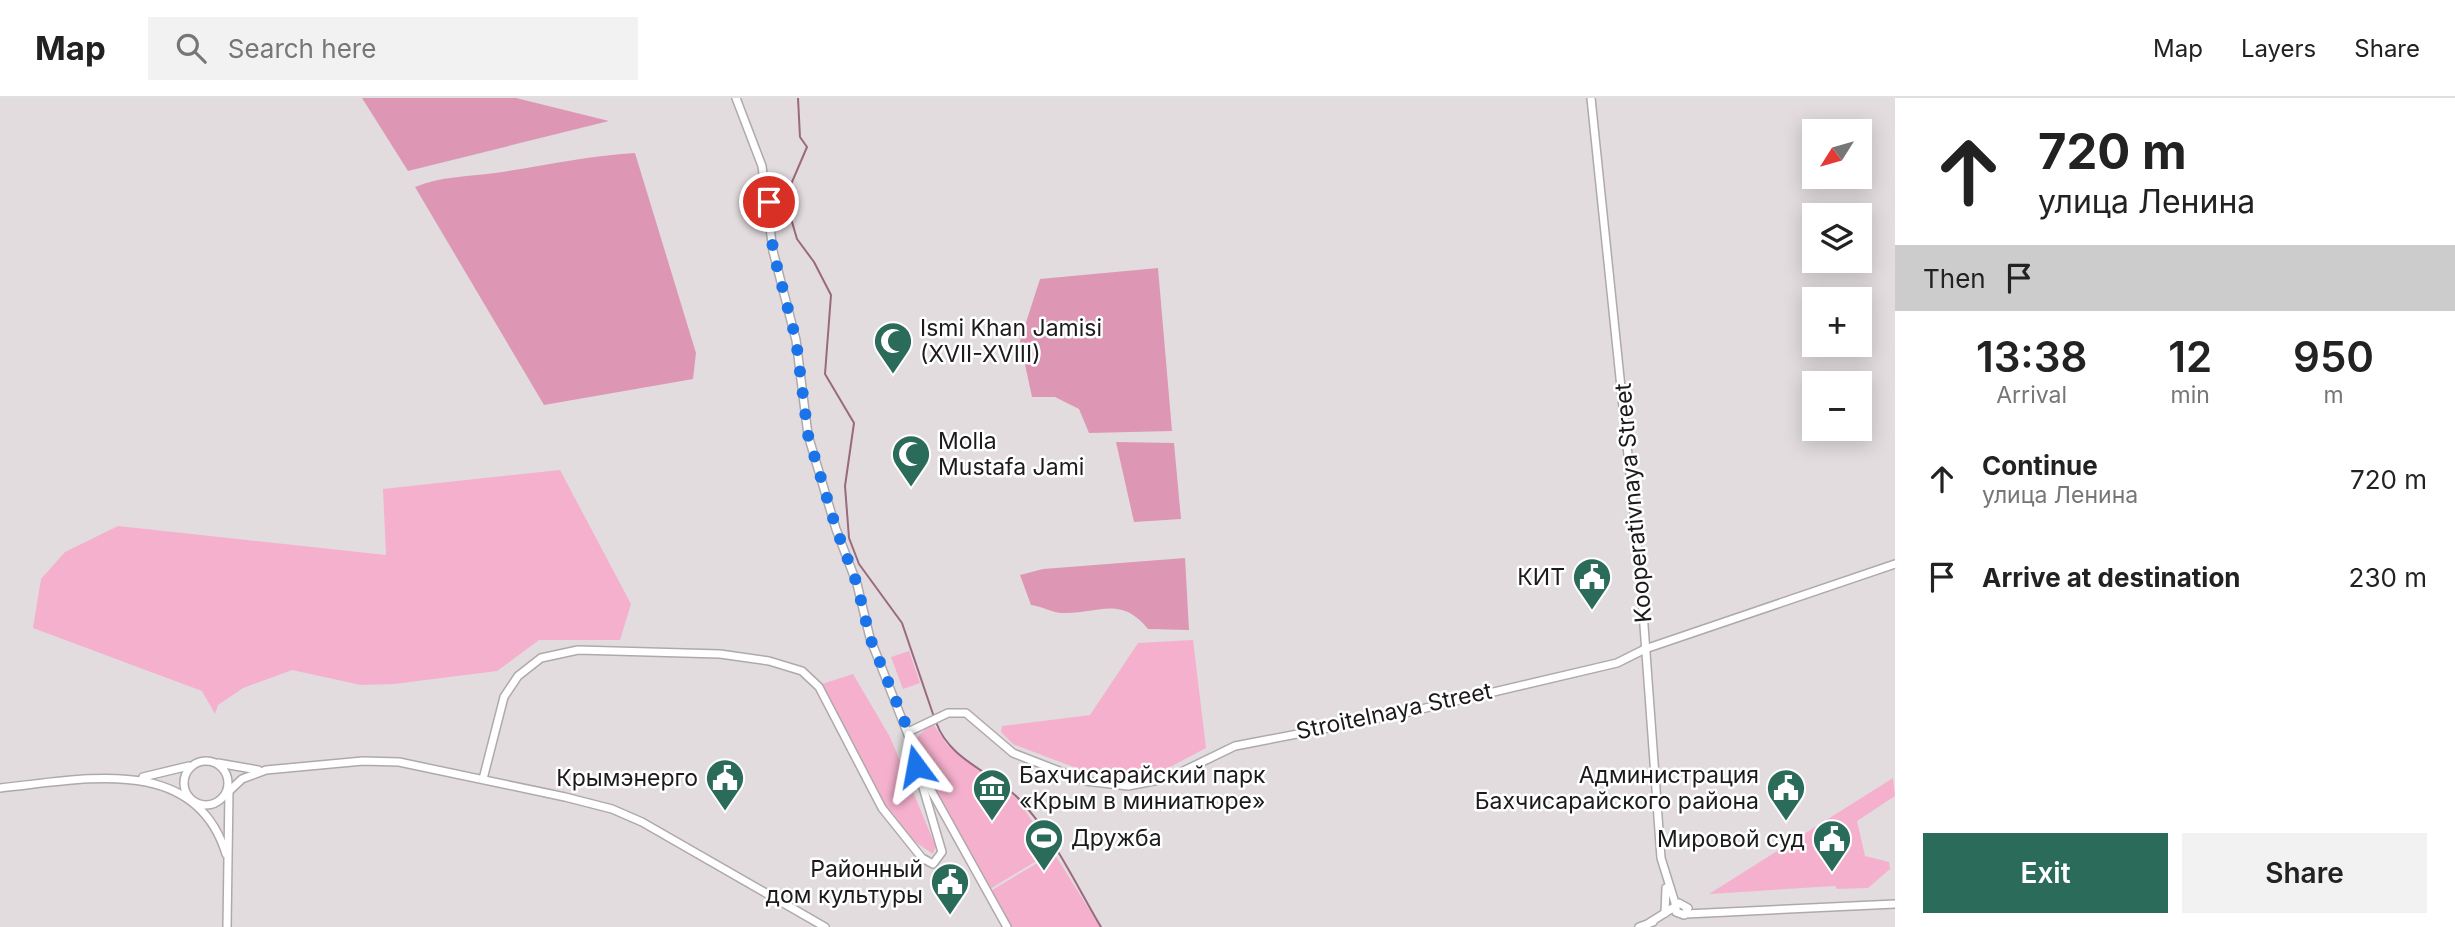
<!DOCTYPE html>
<html lang="en">
<head>
<meta charset="utf-8">
<style>
  :root { --surface:#fff; --page:#f2f2f2; --text:#222; --muted:#767676; --line:#e0e0e0; --accent:#2b6b59 }
  body { margin:0; font-family:Inter,sans-serif; background:var(--page); color:var(--text); height:100vh; display:flex; flex-direction:column; font-size:26px; white-space:nowrap }
  * { box-sizing:border-box; margin:0 }
  p { font-size:23px; color:var(--muted) }
  .icon { flex:none; width:38px; height:38px; fill:none; stroke:currentColor; stroke-width:2; stroke-linecap:round; stroke-linejoin:round }
  .map { position:relative; flex:1; overflow:hidden }
  .details { display:flex; flex-direction:column; background:var(--surface); width:560px }
  .details>* { flex:none }
  .hud { background:#fff; color:var(--text); overflow:hidden }
  .needle { width:46px; rotate:233deg }
  .tools { position:absolute; left:1802px; top:21px; display:grid; gap:14px }
  .tools a { display:grid; place-items:center; width:70px; height:70px; border-radius:0px; background:var(--surface); box-shadow:0 4px 18px #0003; font-size:35px }
  .pin { position:absolute; display:grid; place-items:center; width:60px; height:60px; color:#fff; margin:-30px; border:4px solid #fff; border-radius:50%; box-shadow:0 2px 7px #0007 }
  .me { position:absolute; width:77px; margin:-38px; rotate:347deg; stroke-linejoin:round; filter:drop-shadow(0 0 5px #0008) }
  .turn { display:flex; align-items:center; gap:24px; height:147px; padding:0 28px; font-size:32px }
  .turn .icon { width:91px; height:91px; stroke-width:2.5 }
  .turn b { display:block; font-size:49px; line-height:60px }
  .then { display:flex; align-items:center; height:66px; padding:0 28px; background:#0003; gap:14px; font-size:26px }
  .eta { display:flex; justify-content:space-evenly; align-items:center; height:119px; text-align:center }
  .eta b { font-size:42px; font-weight:600; line-height:49px }
  .button { display:flex; gap:14px; margin-top:auto; padding:14px 28px }
  .button a { flex:1; height:80px; border-radius:0px; background:var(--accent); color:#fff; font-size:28px; font-weight:600; line-height:80px; text-align:center }
  .button a+a { background:var(--page); color:var(--text) }
  ul { padding:0; list-style:none }
  li { display:flex; align-items:center; gap:21px; height:98px; padding:0 28px }
  li div { flex:1 }
  li b { display:block; font-size:26px }
  li em { font-style:normal }
  header { display:flex; align-items:center; gap:42px; box-sizing:border-box; height:98px; padding:0 35px; background:var(--surface); border-bottom:2px solid var(--line) }
  header strong { font-size:33px }
  nav { display:flex; gap:38px; margin-inline-start:auto; font-size:24px }
  .search { width:490px; height:63px; background:var(--page); display:flex; align-items:center; gap:18px; box-sizing:border-box; padding:0 24px; border-radius:0px; color:var(--muted); font-size:26px }
  main { display:flex; flex:1; min-height:0 }
  .map>svg:first-child { display:block }
  .green { fill:#f5b0cd }
  .forest { fill:#dd97b5 }
  .lines { fill:none; stroke-linecap:round; stroke-linejoin:round }
  .stream { stroke:#9a697e; stroke-width:2 }
  .secondary-casing { stroke:#afa9ab; stroke-width:10 }
  .secondary { stroke:#fff; stroke-width:7 }
  .route { stroke:#1a73e8; stroke-width:12; stroke-dasharray:0 21.6 }
  .labels { text-anchor:middle; dominant-baseline:central; stroke-width:5; stroke-linejoin:round; paint-order:stroke }
  .poi-label { font-size:23px; fill:#1c1a1b; stroke:#fff; text-anchor:end }
  .street-label { font-size:23px; fill:#1c1a1b; stroke:#fff }
</style>
</head>
<body>
<header>
<strong>Map</strong>
<div class="search"><svg class="icon" aria-label="search" viewBox="0 0 24 24"><circle cx="10" cy="10" r="6"/><path d="M15 15l6 6"/></svg>Search here</div>
<nav><a>Map</a><a>Layers</a><a>Share</a></nav>
</header>
<main>
<div class="map">
<svg width="1895" height="829" viewBox="0 0 1895 829">
  <rect width="100%" height="100%" fill="#e2dcde"/>
  <!-- green -->
  <g class="green">
    <path d="M560,372L631,506L620,542H539L497,573L394,586L361,587L292,572L243,590L218,607L215,616L202,593L33,530L41,481L65,454L118,428L386,457L383,391Z"/>
    <path d="M1193,542L1206,650L1151,679L1097,678L1013,646L1001,634L1002,628L1090,617L1138,545Z"/>
    <path d="M909,553L920,585L903,591L891,559Z"/>
    <path d="M853,576L890,639L936,749L933,756L908,739L882,706L822,586Z"/>
    <path d="M934,627L947,647L1017,701L1053,753L990,791C966,749 921,690 916,641L926,630Z"/>
    <path d="M1893,680L1895,698L1857,723L1865,758L1889,764L1890,771L1868,790L1837,791L1835,788L1709,796Z"/>
    <path d="M1054,755L1100,829H1009L989,794Z"/>
  </g>
  <!-- forest -->
  <g class="forest">
    <path d="M362,0H516L609,23L408,73Z"/>
    <path d="M635,55L696,255L693,281L544,307L415,89C441,78 467,79 495,75C542,68 587,58 635,55Z"/>
    <path d="M1158,170L1172,333L1089,335L1079,311L1055,299H1032L1020,243L1040,181Z"/>
    <path d="M1116,344L1174,345L1181,421L1134,424Z"/>
    <path d="M1185,460L1189,532L1148,531C1120,497 1099,516 1063,515C1052,515 1042,508 1031,507L1020,477L1043,471Z"/>
  </g>
  <g class="lines">
    <!-- stream -->
    <g class="stream">
      <path d="M798,0L800,39L807,49L789,91L787,107L797,141L814,164L831,197L825,276L854,325L845,388L849,440L859,466L902,525L934,619"/>
      <path d="M936,624C949,662 992,674 1018,700C1053,736 1076,787 1101,829"/>
    </g>
    <!-- secondary casing -->
    <g class="secondary-casing">
      <g id="secondary">
        <path d="M736,0L762,68L773,153L796,242L808,337L836,431L857,486L870,540L927,685L1007,829"/>
        <path d="M1591,0L1640,473L1661,760L1676,808V814L1684,817L1688,810L1679,805L1676,808L1649,825"/>
        <path d="M908,634L948,615H966L1013,655L1085,683L1128,688L1169,680L1235,648L1396,617L1617,565L1645,551L1895,466"/>
        <circle cx="206" cy="685" r="22"/>
        <path d="M218,665L258,672"/>
        <path d="M143,679L189,668"/>
        <path d="M483,681L504,599L518,578L541,560L578,552L720,556L769,563L802,573L819,589L882,710L922,760L933,766L942,754L920,679"/>
        <path d="M0,690C81,682 195,654 226,756"/>
        <path d="M226,696L242,681L266,672L363,663L399,664L565,699L612,711L642,724L825,829"/>
        <path d="M1665,815L1666,790"/>
        <path d="M1686,816L1895,806"/>
        <path d="M227,829L229,693"/>
        <path d="M1639,829L1653,824"/>
      </g>
    </g>
    <!-- secondary -->
    <use href="#secondary" class="secondary"/>
  </g>
  <g class="lines">
    <!-- route -->
    <path class="route" d="M769,104L773,153L796,242L808,337L836,430L857,486L870,540L908,632L916,668"/>
  </g>
  <!-- icons -->
  <defs>
    <g id="mosque-pin" transform="scale(2.0125)"><path d="M0 17L-7.5 6A9.5 9.5 0 1 1 7.5 6Z" fill="#2b6b59" stroke="#fff"/><path d="M3.5-4.9A6 6 0 1 0 3.5 4.9A5 5 0 1 1 3.5-4.9Z" fill="#fff"/></g>
    <g id="civic-pin" transform="scale(2.0125)"><path d="M0 17L-7.5 6A9.5 9.5 0 1 1 7.5 6Z" fill="#2b6b59" stroke="#fff"/><path d="M-.6-6.5H3V-4.5H.6V-3L4-1V1h2V6H-6V1h2V-1L-.6-3ZM-1.2 2.5V6h2.4V2.5Z" fill="#fff"/></g>
    <g id="museum-pin" transform="scale(2.0125)"><path d="M0 17L-7.5 6A9.5 9.5 0 1 1 7.5 6Z" fill="#2b6b59" stroke="#fff"/><path d="M0-6L6-3V-2H-6V-3ZM-5-1h2V3h-2ZM-1-1h2V3h-2ZM3-1h2V3H3ZM-6 4H6V6H-6Z" fill="#fff"/></g>
    <g id="stadium-pin" transform="scale(2.0125)"><path d="M0 17L-7.5 6A9.5 9.5 0 1 1 7.5 6Z" fill="#2b6b59" stroke="#fff"/><path d="M0-5a6.5 5 0 1 0 0 10a6.5 5 0 1 0 0-10ZM-3.5-1.8h7v3.6h-7Z" fill="#fff"/></g>
  </defs>
  <g fill-rule="evenodd">
    <use href="#mosque-pin" x="893" y="243"/>
    <use href="#mosque-pin" x="911" y="356"/>
    <use href="#civic-pin" x="1592" y="479"/>
    <use href="#civic-pin" x="725" y="680"/>
    <use href="#museum-pin" x="992" y="690"/>
    <use href="#civic-pin" x="1786" y="690"/>
    <use href="#stadium-pin" x="1044" y="740"/>
    <use href="#civic-pin" x="1832" y="741"/>
    <use href="#civic-pin" x="950" y="784"/>
  </g>
  <g class="labels">
    <!-- poi labels -->
    <g class="poi-label">
      <text x="920" y="230" text-anchor="start">Ismi Khan Jamisi<tspan x="920" dy="26">(XVII-XVIII)</tspan></text>
      <text x="938" y="343" text-anchor="start">Molla<tspan x="938" dy="26">Mustafa Jami</tspan></text>
      <text x="1565" y="479">КИТ</text>
      <text x="1019" y="677" text-anchor="start">Бахчисарайский парк<tspan x="1019" dy="26">«Крым в миниатюре»</tspan></text>
      <text x="1759" y="677">Администрация<tspan x="1759" dy="26">Бахчисарайского района</tspan></text>
      <text x="698" y="680">Крымэнерго</text>
      <text x="1071" y="740" text-anchor="start">Дружба</text>
      <text x="1805" y="741">Мировой суд</text>
      <text x="923" y="771">Районный<tspan x="923" dy="26">дом культуры</tspan></text>
    </g>
    <!-- street labels -->
    <g class="street-label">
      <text transform="translate(1633 405) rotate(-95)">Kooperativnaya Street</text>
      <text transform="translate(1394 613) rotate(-12)">Stroitelnaya Street</text>
    </g>
  </g>
</svg>
<div class="tools">
<a><svg class="needle" viewBox="-14 -14 28 28"><path d="M0-13l5 13h-10z" fill="#e53935"/><path d="M0 13l5-13h-10z" fill="#767676"/></svg></a>
<a><svg class="icon" aria-label="layers" viewBox="0 0 24 24"><path d="M12 4l9 5-9 5-9-5zM3 14l9 5 9-5"/></svg></a>
<a>+</a>
<a>−</a>
</div>
<div class="pin" style="left:769px;top:104px;background:#d93025"><svg class="icon" aria-label="arrive" viewBox="0 0 24 24"><path d="M6 21V4h12l-3 4 3 4H6"/></svg></div>
<svg class="me" style="left:916px;top:668px" viewBox="-20 -20 40 40"><path d="M0-17L14 15 0 8-14 15z" fill="#1a73e8" stroke="#fff" stroke-width="4"/></svg>
</div>
<section class="details">
<div class="hud">
<div class="turn"><svg class="icon" aria-label="ahead" viewBox="0 0 24 24"><path d="M12 20V5M6 11l6-6 6 6"/></svg><div><b>720 m</b>улица Ленина</div></div>
<div class="then">Then<svg class="icon" aria-label="arrive" viewBox="0 0 24 24"><path d="M6 21V4h12l-3 4 3 4H6"/></svg></div>
</div>
<div class="eta">
<div><b>13:38</b><p>Arrival</p></div>
<div><b>12</b><p>min</p></div>
<div><b>950</b><p>m</p></div>
</div>
<ul>
<li><svg class="icon" aria-label="ahead" viewBox="0 0 24 24"><path d="M12 20V5M6 11l6-6 6 6"/></svg><div><b>Continue</b><p>улица Ленина</p></div><em>720 m</em></li>
<li><svg class="icon" aria-label="arrive" viewBox="0 0 24 24"><path d="M6 21V4h12l-3 4 3 4H6"/></svg><div><b>Arrive at destination</b></div><em>230 m</em></li>
</ul>
<div class="button"><a>Exit</a><a>Share</a></div>
</section>
</main>
</body>
</html>
